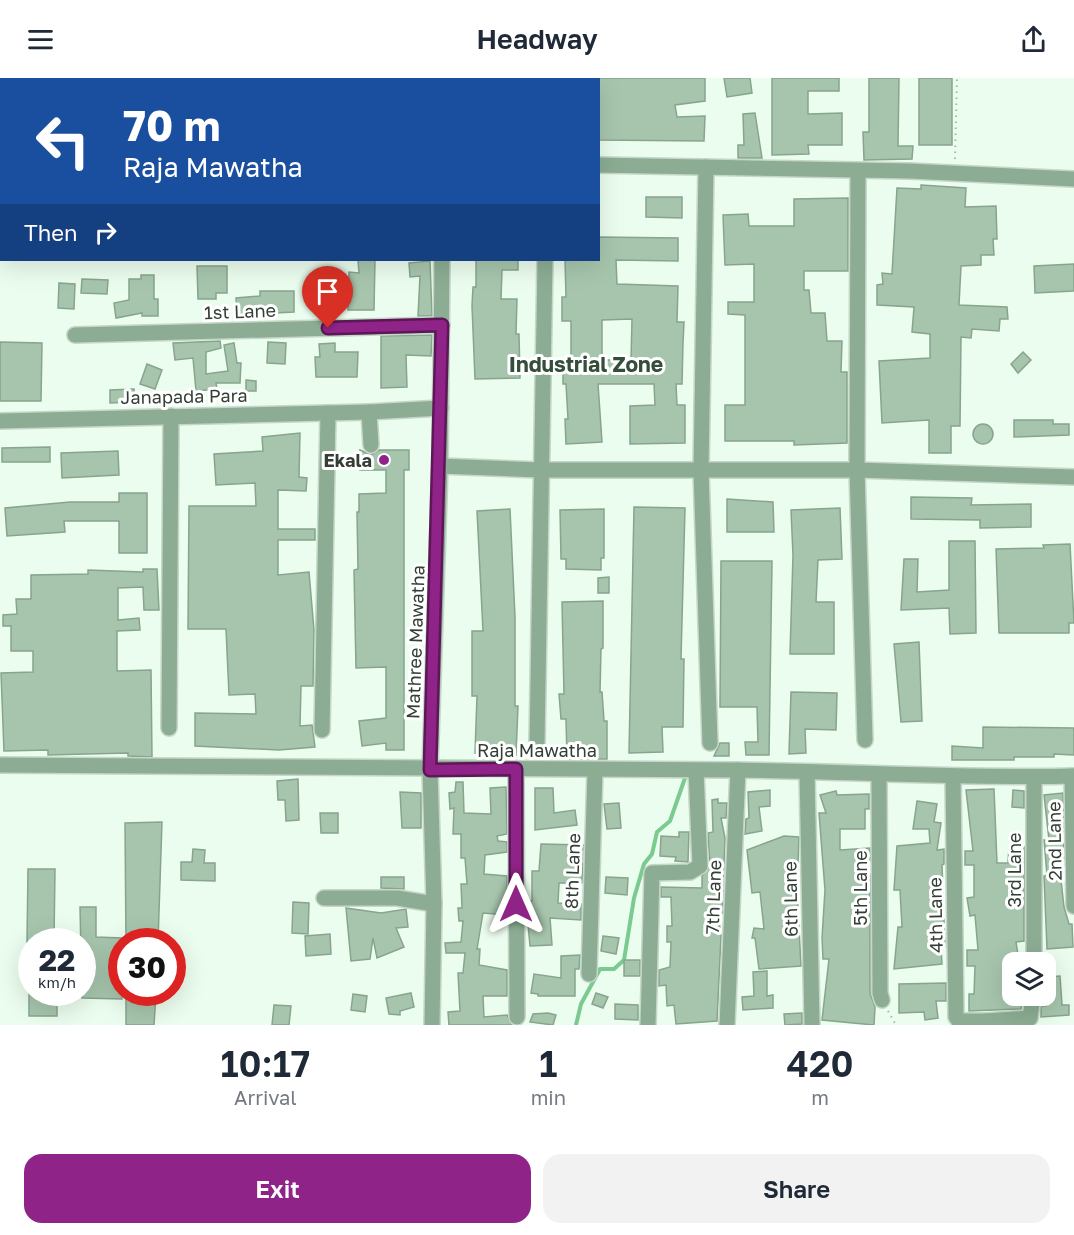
<!DOCTYPE html>
<html lang="en">
<head>
<meta charset="utf-8">
<style>
  :root { --surface:#fff; --page:#f2f2f3; --text:#1f2937; --muted:#747a83; --accent:#8f2387 }
  body { margin:0; font-family:"Golos Text",sans-serif; background:var(--page); color:var(--text); height:100vh; display:flex; flex-direction:column; font-size:22px; white-space:nowrap }
  * { box-sizing:border-box; margin:0 }
  p { font-size:20px; color:var(--muted) }
  .icon { flex:none; width:33px; height:33px; fill:none; stroke:currentColor; stroke-width:2; stroke-linecap:round; stroke-linejoin:round }
  .map { position:relative; height:947px; overflow:hidden }
  .drawer { display:flex; flex-direction:column; background:var(--surface); flex:1 }
  .drawer>* { flex:none }
  .hud { position:absolute; left:0px; top:0px; width:600px; height:183px; box-shadow:0 6px 24px #0002; background:#1a4fa0; color:#fff; overflow:hidden }
  .fabs { position:absolute; left:1002px; top:874px; display:grid; gap:12px }
  .fabs a { display:grid; place-items:center; width:54px; height:54px; border-radius:12px; background:var(--surface); box-shadow:0 6px 24px #0002; font-size:30px }
  .speed { position:absolute; left:18px; top:850px; display:flex; gap:12px; font-size:30px; font-weight:700; text-align:center }
  .speed>* { display:grid; place-content:center; width:78px; height:78px; border-radius:50%; background:var(--surface); box-shadow:0 6px 24px #0002; line-height:1 }
  .speed small { font-size:15px; font-weight:400 }
  .speed .limit { border:9px solid #d22; background:#fff; color:#111 }
  .pin { position:absolute; display:grid; place-items:center; width:51px; height:51px; color:#fff; margin:-62px -26px; border-radius:50% 50% 50% 0; rotate:-45deg; box-shadow:0 0 6px #0007 }
  .pin .icon { rotate:45deg }
  .me { position:absolute; width:66px; margin:-33px; rotate:0deg; stroke-linejoin:round; filter:drop-shadow(0 0 4px #0008) }
  .turn { display:flex; align-items:center; gap:21px; height:126px; padding:0 24px; font-size:27px }
  .turn .icon { width:78px; height:78px; stroke-width:2.5 }
  .turn b { display:block; font-size:42px; line-height:51px }
  .then { display:flex; align-items:center; height:57px; padding:0 24px; background:#0003; gap:12px; font-size:22px }
  .eta { display:flex; justify-content:space-evenly; align-items:center; height:102px; text-align:center }
  .eta b { font-size:36px; font-weight:600; line-height:42px }
  .cta { display:flex; gap:12px; margin-top:auto; padding:12px 24px }
  .cta a { flex:1; height:69px; border-radius:18px; background:var(--accent); color:#fff; font-size:24px; font-weight:600; line-height:69px; text-align:center }
  .cta a+a { background:var(--page); color:var(--text) }
  header { display:flex; justify-content:space-between; align-items:center; height:78px; padding:0 24px; background:var(--surface); font-size:27px; font-weight:600 }
  .map>svg:first-child { display:block }
  .lines { fill:none; stroke-linecap:round; stroke-linejoin:round }
  .stream { stroke:#7bca8f; stroke-width:4 }
  .building { fill:#a7c5ad; stroke:#87a48d; stroke-width:1.5; fill-rule:evenodd }
  .minor-casing { stroke:#c6d7c9; stroke-width:18 }
  .path { stroke:#a7b7aa; stroke-width:2; stroke-dasharray:1.5 4.5; stroke-linecap:butt }
  .minor { stroke:#8cad93; stroke-width:15 }
  .route-casing { stroke:#5d1758; stroke-width:15 }
  .route { stroke:#8f2387; stroke-width:10 }
  .poi-dot { fill:#8f2387; stroke:#fff; stroke-width:2 }
  .labels { text-anchor:middle; dominant-baseline:central; stroke-width:6; stroke-linejoin:round; paint-order:stroke }
  .street-label { font-size:18px; fill:#333f35; stroke:#fff }
  .poi-label { font-size:18px; font-weight:bold; fill:#333f35; stroke:#fff; text-anchor:end }
  .quarter-label { font-size:21px; font-weight:bold; fill:#344e3a; stroke:#fff }
</style>
</head>
<body>
<header><svg class="icon" aria-label="menu" viewBox="0 0 24 24"><path d="M4 6h16M4 12h16M4 18h16"/></svg>Headway<svg class="icon" aria-label="share" viewBox="0 0 24 24"><path d="M12 15V3M7 8l5-5 5 5M5 13v7h14v-7"/></svg></header>
<div class="map">
<svg width="1074" height="947" viewBox="0 0 1074 947">
  <rect width="100%" height="100%" fill="#ebfdee"/>
  <g class="lines">
    <!-- stream -->
    <path class="stream" d="M576,947L581,926L600,891H614L624,882L634,820L644,786L652,776L657,754L670,743L685,700"/>
  </g>
  <!-- building -->
  <g class="building">
    <path d="M598,0H705V23L675,27L677,39L705,38L704,63L598,62Z"/>
    <path d="M724,0H750L752,15L727,19Z"/>
    <path d="M772,0H839V13H808V36L842,35V67H808L809,76L772,77Z"/>
    <path d="M869,0H899L898,68H913L912,81L864,82L863,54H869Z"/>
    <rect x="919" y="0" width="33" height="67"/>
    <path d="M755,35L762,80H738V67H744L743,36Z"/>
    <path d="M921,107L966,110L965,129L996,128L997,161H993L994,177H981V187L961,188L959,227L1007,229L1008,241H1000L999,253L972,251L971,260L961,259L960,348H951V375H929V342L882,345L879,283L930,280V256L912,254L914,229L877,227V207L883,206L882,195L892,196L897,110L921,111Z"/>
    <path d="M646,119H682V140L646,139Z"/>
    <path d="M848,120V193H804V212H809L811,235H825L827,263H842L841,294H847V365L794,367V363H725V327H745V237L728,236V224H754V186L725,187L723,137L748,136L749,148H794V121Z"/>
    <path d="M598,159L678,160V183L616,182L617,206L678,208L677,244H684L683,265L682,306H676L677,327H685V365L630,366V328L655,327L654,306H598L602,364L566,366L565,341H568L566,306H563V282H571V243H562V219H566L565,182H598ZM632,241L631,282H602V242Z"/>
    <path d="M358,182H375L374,232H348L349,194L359,195Z"/>
    <path d="M476,182H518V192H502L501,221H517L516,256H519L520,300L475,301L472,228L473,209H476Z"/>
    <path d="M430,183L432,238H418L420,198L410,199L409,185Z"/>
    <path d="M1074,186V213L1035,215L1034,188Z"/>
    <path d="M197,188H227V215H216V221H198Z"/>
    <path d="M141,197H154V221H158V238H142V235L116,240L114,225L129,222V201H141Z"/>
    <path d="M82,201L108,202L107,216L81,215Z"/>
    <path d="M59,205L75,206L74,231L58,230Z"/>
    <path d="M260,213H294V234L237,237L236,220L260,218Z"/>
    <path d="M432,257L431,278L406,277L407,309L381,310V258Z"/>
    <path d="M220,263L221,270L206,274V296L228,293L224,267L234,265L237,285H241L240,305H216L217,311L196,313L193,280L175,282L173,265Z"/>
    <path d="M0,264L42,265L41,323H0Z"/>
    <path d="M268,264L286,265L285,286L267,285Z"/>
    <path d="M335,265V274H358L357,299H316L315,279H320L319,266Z"/>
    <path d="M1023,274L1031,282L1018,295L1011,286Z"/>
    <path d="M147,286L162,292L155,311L140,306Z"/>
    <path d="M246,302L256,303V313H246Z"/>
    <path d="M134,311L135,324L110,325V312Z"/>
    <path d="M1014,342H1053V346H1069V357L1014,359Z"/>
    <circle cx="983" cy="356" r="10"/>
    <path d="M300,355L299,399L307,400L306,413L278,412V451H315V462H278V497L309,494L314,552L313,608H301L300,648L312,647L315,669L279,672L195,668V635L256,636L255,616L229,617L226,551H188L189,428H256L255,405L216,407L214,376L263,373L262,359Z"/>
    <path d="M50,369V384H2V370Z"/>
    <path d="M360,372L371,377L379,372H409V392H404V672H386V665L362,668L359,643L386,640V589L356,590L354,492L358,491L357,434H359V416L386,415V392H360Z"/>
    <path d="M118,373L119,397L62,400L61,375Z"/>
    <path d="M119,415H147V475H119V443H64L65,454L7,458L5,430L70,424H119Z"/>
    <path d="M911,419L972,420L971,427L1031,426V449L980,450V442L911,441Z"/>
    <path d="M727,421L773,424L774,454H727Z"/>
    <path d="M634,429L685,430L681,581H684L683,649H662L663,674L629,675Z"/>
    <path d="M840,430L842,481L818,482L816,524H834V576H790L793,477L791,432Z"/>
    <path d="M510,431L515,539V628H518L516,677L475,675L477,618H472V553H483L477,433Z"/>
    <path d="M604,431V480H601V492L566,491V481H561L560,432Z"/>
    <path d="M949,463H975L976,555L950,556L949,530L901,532L904,481H918L917,514L949,512Z"/>
    <path d="M1070,466L1074,545H1069V555H999L996,471L1044,470L1043,467Z"/>
    <path d="M721,483H772L769,677H746L745,664H758L757,629H720Z"/>
    <path d="M143,491H157L159,532H144L143,509L118,510V542L139,540L140,552L117,553V593L151,592L152,679L128,678V675L48,677V672L4,673L1,595L33,594V573H11V548H3V537L17,536L16,521H31V497L88,496V492L143,494Z"/>
    <path d="M609,499V515H598V500Z"/>
    <path d="M603,523V570L601,571L600,614H602L604,643H607V681H567L566,641H561L559,616H564L562,524Z"/>
    <path d="M919,564L922,643L901,644L894,566Z"/>
    <path d="M791,614L837,615L836,652L805,651L806,675L789,676Z"/>
    <path d="M983,649L1074,650V677L1054,676V679H1014V682H952V668L983,670Z"/>
    <path d="M720,665H729V678H714Z"/>
    <path d="M298,701L299,742L286,743L285,722H278L277,703Z"/>
    <path d="M456,704H463L464,735L491,736L490,710L506,709L507,756L497,758L498,763L507,764V774L485,777L484,796L507,798V837L483,835L477,871H480L479,887L507,892V918H483L484,939L507,937L512,947H449L448,934L460,933L458,895H463L465,875H446L445,865L461,864L463,843H459L458,830H462L461,806H467L465,780H461V756H453L454,730L450,731L449,715L455,714Z"/>
    <path d="M535,710H553L554,735L575,732L577,747L535,752Z"/>
    <path d="M994,711L997,785H1008L1009,769H1024V863L1016,864L1019,883L1012,884V921H1023L1021,931L969,933V916H974L975,888H967V872H978L975,837L970,838L967,820L974,819V787H965V773H973L966,712Z"/>
    <path d="M770,712V728L759,729L762,753L745,756L746,741L749,740L748,714Z"/>
    <path d="M1013,712L1024,713V730L1012,729Z"/>
    <path d="M836,713L837,717L869,716V731H865V751H840V772L870,770V783H867L870,798V915L875,929L874,947L822,942L829,881H823L822,860L825,812L819,735H826L820,717Z"/>
    <path d="M400,714L421,715V750H402Z"/>
    <path d="M1063,715L1064,783L1059,784L1064,829L1069,846H1072L1073,869L1047,871L1044,798L1047,797L1044,762H1049L1044,717Z"/>
    <path d="M718,721V725H727L726,740H721L725,760L722,836H718L721,858L717,943L676,946L674,927L667,928L666,907L659,908V892L670,889L671,864H667V848H672L671,819H661V809L702,810V798L710,788L708,755L713,754L712,722Z"/>
    <path d="M917,723L937,726L934,744L941,745L937,772L944,771V786L942,787L945,869H941L942,886L894,891L898,849H902L900,812H894L897,768L930,765L929,751H913Z"/>
    <path d="M619,725L621,750L607,751L604,726Z"/>
    <path d="M320,735H338V755H321Z"/>
    <path d="M162,744L158,864H126L125,745Z"/>
    <path d="M679,754H689L688,784L675,783L676,779L660,778L661,758L679,759Z"/>
    <path d="M784,758L799,759L797,813L801,888L759,891L755,860H752L754,850L764,851L760,814L752,815L747,772Z"/>
    <path d="M541,766L583,767L582,805H559L558,825L581,826V842L550,840L552,867L530,868L526,823H532V793H539Z"/>
    <path d="M193,771L205,772L204,785H215V803L181,802V784H192Z"/>
    <path d="M28,791H55L54,864H27Z"/>
    <path d="M381,799H404V811L381,810Z"/>
    <path d="M606,799L628,800L627,817L605,815Z"/>
    <path d="M293,824L309,825L308,856L292,855Z"/>
    <path d="M80,829H96V859L122,860V921L82,920Z"/>
    <path d="M346,830L381,835L406,831L408,849L396,850L404,869L377,880L373,860L370,881L351,883Z"/>
    <path d="M330,856L331,876L306,878L305,858Z"/>
    <path d="M603,858L619,860L616,876L601,873Z"/>
    <path d="M580,877L579,891H575V918H538V916L531,915L534,896L561,900V878Z"/>
    <rect x="624" y="882" width="16" height="16"/>
    <path d="M767,893V918L773,917V930L743,932L742,919L754,918L753,894Z"/>
    <path d="M1060,898L1062,927H1069V937L1041,939V928H1046V899Z"/>
    <path d="M946,905V923H936L938,940L925,942L924,934L899,935V906Z"/>
    <rect x="29" y="915" width="28" height="23"/>
    <path d="M126,915H156L154,947H126Z"/>
    <path d="M411,915L414,929L400,933V937L389,936L386,920Z"/>
    <path d="M596,915L608,919L603,930L592,926Z"/>
    <path d="M353,916L367,918L365,934L351,932Z"/>
    <path d="M615,926L638,927V942L615,941Z"/>
    <path d="M274,927L291,928L289,947H272Z"/>
    <path d="M548,935L556,937L553,947L530,944L533,936Z"/>
    <path d="M802,935V946L785,947L784,936Z"/>
  </g>
  <g class="lines">
    <!-- minor casing -->
    <g class="minor-casing">
      <g id="minor">
        <path d="M447,2V0"/>
        <path d="M598,87L909,93L1074,101"/>
        <path d="M706,89L701,393L710,665"/>
        <path d="M858,94L857,392L865,662"/>
        <path d="M0,128H2"/>
        <path d="M75,257L442,247"/>
        <path d="M0,343L369,334"/>
        <path d="M371,367L369,334L441,330"/>
        <path d="M440,388L540,392H857L1074,399"/>
        <path d="M169,650L171,338"/>
        <path d="M322,652L328,335"/>
        <path d="M537,666L545,182"/>
        <path d="M0,687C245,690 490,689 734,692C848,693 960,701 1074,698"/>
        <path d="M516,691L517,939"/>
        <path d="M807,694L812,947"/>
        <path d="M879,697L880,915L882,922"/>
        <path d="M1072,698L1074,828"/>
        <path d="M953,699L956,939L959,943H985V947"/>
        <path d="M324,820H397L434,826"/>
        <path d="M1034,885V699"/>
        <path d="M589,896L595,692"/>
        <path d="M985,943L1030,940L1033,918"/>
        <path d="M432,947L434,826L430,692L440,388L442,182"/>
        <path d="M648,947L652,795L690,794L700,788L696,693"/>
        <path d="M727,947L738,692"/>
      </g>
    </g>
    <!-- path -->
    <g class="path">
      <path d="M955,81L957,0"/>
      <path d="M888,933L896,947"/>
    </g>
    <!-- minor -->
    <use href="#minor" class="minor"/>
  </g>
  <g class="lines">
    <!-- route casing -->
    <g class="route-casing">
      <path id="route" d="M328,250L442,247L430,692L516,691V826"/>
    </g>
    <!-- route -->
    <use href="#route" class="route"/>
  </g>
  <!-- markers -->
  <circle class="poi-dot" cx="384" cy="382" r="6"/>
  <g class="labels">
    <!-- street labels -->
    <g class="street-label">
      <text transform="translate(240 233) rotate(-2)">1st Lane</text>
      <text transform="translate(184 318) rotate(-1)">Janapada Para</text>
      <text transform="translate(415 564) rotate(-88)">Mathree Mawatha</text>
      <text x="537" y="672">Raja Mawatha</text>
      <text transform="translate(1054 763) rotate(-91)">2nd Lane</text>
      <text transform="translate(1014 792) rotate(-90)">3rd Lane</text>
      <text transform="translate(572 793) rotate(-88)">8th Lane</text>
      <text transform="translate(860 810) rotate(-90)">5th Lane</text>
      <text transform="translate(713 819) rotate(-88)">7th Lane</text>
      <text transform="translate(790 821) rotate(-91)">6th Lane</text>
      <text transform="translate(935 837) rotate(-91)">4th Lane</text>
    </g>
    <!-- poi labels -->
    <g class="poi-label">
      <text x="372" y="382">Ekala</text>
    </g>
    <!-- quarter labels -->
    <g class="quarter-label">
      <text x="586" y="286">Industrial Zone</text>
    </g>
  </g>
</svg>
<div class="fabs">
<a><svg class="icon" aria-label="layers" viewBox="0 0 24 24"><path d="M12 4l9 5-9 5-9-5zM3 14l9 5 9-5"/></svg></a>
</div>
<div class="speed"><div>22<small>km/h</small></div><div class="limit">30</div></div>
<div class="pin" style="left:328px;top:250px;background:#d93025"><svg class="icon" aria-label="arrive" viewBox="0 0 24 24"><path d="M6 21V4h12l-3 4 3 4H6"/></svg></div>
<svg class="me" style="left:516px;top:826px" viewBox="-20 -20 40 40"><path d="M0-17L14 15 0 8-14 15z" fill="#8f2387" stroke="#fff" stroke-width="4"/></svg>
<div class="hud">
<div class="turn"><svg class="icon" aria-label="left" viewBox="0 0 24 24"><path d="M17 20v-9H6M10 6l-5 5 5 5"/></svg><div><b>70 m</b>Raja Mawatha</div></div>
<div class="then">Then<svg class="icon" aria-label="right" viewBox="0 0 24 24"><path d="M7 20v-9h11M14 6l5 5-5 5"/></svg></div>
</div>
</div>
<section class="drawer">
<div class="eta">
<div><b>10:17</b><p>Arrival</p></div>
<div><b>1</b><p>min</p></div>
<div><b>420</b><p>m</p></div>
</div>
<div class="cta"><a>Exit</a><a>Share</a></div>
</section>
</body>
</html>
